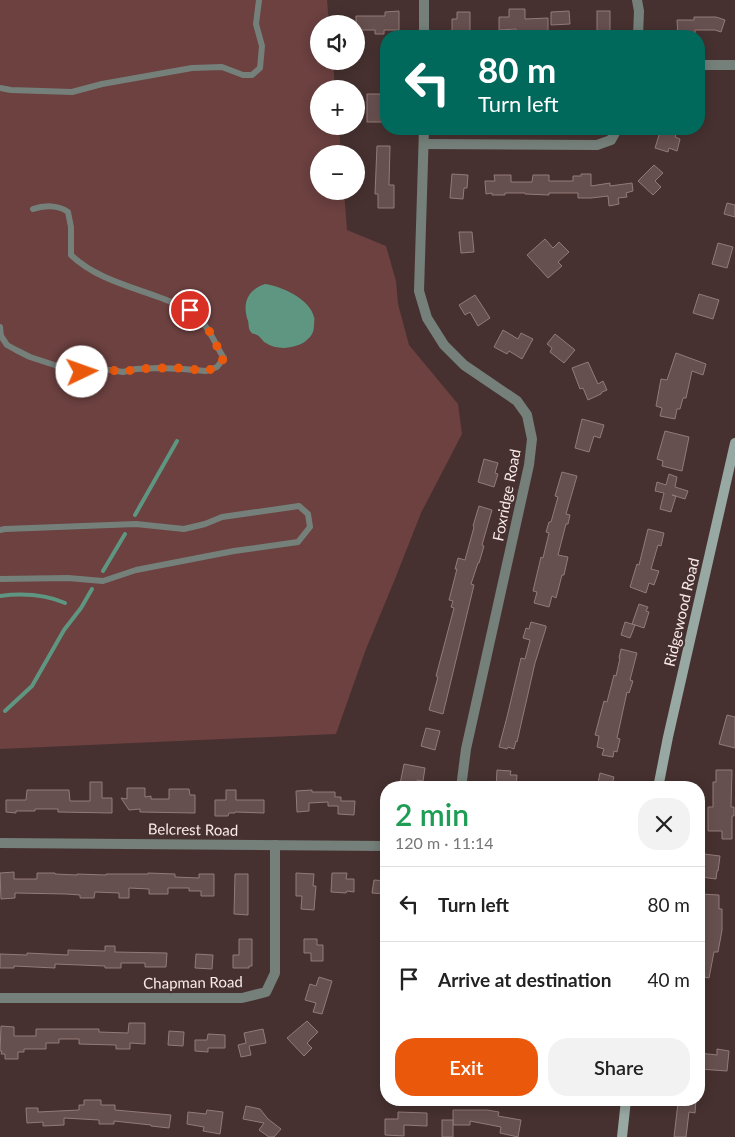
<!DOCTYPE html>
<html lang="en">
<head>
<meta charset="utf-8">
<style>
  :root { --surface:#fff; --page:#f2f2f2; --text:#222; --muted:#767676; --line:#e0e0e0; --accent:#ea580c }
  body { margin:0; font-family:Lato,sans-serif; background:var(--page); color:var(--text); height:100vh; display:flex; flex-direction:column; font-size:19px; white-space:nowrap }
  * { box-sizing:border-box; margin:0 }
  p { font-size:16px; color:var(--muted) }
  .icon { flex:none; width:28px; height:28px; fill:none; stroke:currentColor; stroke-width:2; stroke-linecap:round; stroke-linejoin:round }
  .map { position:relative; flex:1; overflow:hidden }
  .drawer { position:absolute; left:380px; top:781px; width:325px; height:325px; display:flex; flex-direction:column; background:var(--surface); border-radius:20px; box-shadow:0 2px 12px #0003 }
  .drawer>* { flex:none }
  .guide { position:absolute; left:380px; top:30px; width:325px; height:105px; border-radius:20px; box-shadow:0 2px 12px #0003; background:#00695c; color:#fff; overflow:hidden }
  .controls { position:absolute; left:310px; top:15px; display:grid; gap:10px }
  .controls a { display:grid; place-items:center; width:55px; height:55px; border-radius:50%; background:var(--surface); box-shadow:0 2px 12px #0003; font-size:25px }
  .pin { position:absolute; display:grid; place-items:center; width:42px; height:42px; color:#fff; margin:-21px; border:2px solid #fff; border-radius:50%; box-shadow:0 1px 5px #0007 }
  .me { position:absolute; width:55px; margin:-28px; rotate:87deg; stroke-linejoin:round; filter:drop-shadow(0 0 4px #0008) }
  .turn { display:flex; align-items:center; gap:18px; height:105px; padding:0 15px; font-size:22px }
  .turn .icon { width:65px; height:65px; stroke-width:2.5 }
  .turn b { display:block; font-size:35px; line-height:42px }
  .round { display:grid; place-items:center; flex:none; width:52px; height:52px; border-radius:20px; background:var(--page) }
  .overview { display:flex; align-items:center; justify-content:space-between; height:85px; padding:0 15px }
  h1 { font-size:30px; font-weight:600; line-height:38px; color:#1e9e55 }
  .button { display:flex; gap:10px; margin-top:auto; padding:10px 15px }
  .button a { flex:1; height:58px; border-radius:20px; background:var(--accent); color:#fff; font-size:20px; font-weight:600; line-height:58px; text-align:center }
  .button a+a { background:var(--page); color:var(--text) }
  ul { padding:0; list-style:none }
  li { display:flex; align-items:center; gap:15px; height:75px; padding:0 15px; border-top:1px solid var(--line) }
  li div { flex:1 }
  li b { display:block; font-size:19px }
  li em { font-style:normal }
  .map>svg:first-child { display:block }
  .green { fill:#6c4140 }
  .water { fill:#5f9682 }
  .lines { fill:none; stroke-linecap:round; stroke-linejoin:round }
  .stream { stroke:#5f9682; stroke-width:4 }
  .building { fill:#66504f; stroke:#937a79 }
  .lane { stroke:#75807b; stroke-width:6 }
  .street { stroke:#75807b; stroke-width:10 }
  .secondary { stroke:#98a8a2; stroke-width:10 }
  .route { stroke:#ea580c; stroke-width:9; stroke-dasharray:0 16.2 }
  .labels { text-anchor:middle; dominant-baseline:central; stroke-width:4.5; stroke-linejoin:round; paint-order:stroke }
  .street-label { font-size:15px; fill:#f8eae9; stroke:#463130 }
</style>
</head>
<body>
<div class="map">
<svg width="735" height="1137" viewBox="0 0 735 1137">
  <rect width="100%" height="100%" fill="#463130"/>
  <!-- green -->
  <path class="green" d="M0,0H327L329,24H319V61H333L335,89H319V126H339L341,154H319V191H344L347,230L386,246L396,281L398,304L409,345L458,404L462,434L421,513L395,579L366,649L336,734L0,749Z"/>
  <!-- water -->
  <path class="water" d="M265,284C281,286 310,299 314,317C315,319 314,322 314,325C314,334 310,338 303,343C292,349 276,350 266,343C262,341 261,337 257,335C254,333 253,335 251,332C248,329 249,324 248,321C242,304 247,290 265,284Z"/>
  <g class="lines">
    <!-- stream -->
    <g class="stream">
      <path d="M135,515L177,441"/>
      <path d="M103,571L125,534"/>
      <path d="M0,596C23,593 44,594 65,603"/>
      <path d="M5,711L32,686L64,630L81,608L92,589"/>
    </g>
  </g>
  <!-- building -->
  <g class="building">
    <path d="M509,9H525V19L548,18V31H525V35H516V29L499,30V17H509Z"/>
    <path d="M399,11V30H384V34H375V30H356V16H385V12Z"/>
    <path d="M569,11L570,24L551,25V12Z"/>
    <rect x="597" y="11" width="13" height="25"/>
    <path d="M457,12H470V36H452V19H457Z"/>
    <path d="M694,17H716L725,20L721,32L715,30H695V36H678L677,20H694Z"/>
    <rect x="367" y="94" width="15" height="28"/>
    <path d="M666,129H678L675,137L680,139L677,151L669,148L668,152L655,148L660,132L664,134Z"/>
    <path d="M377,146H390L389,185H394V208H378V194H375Z"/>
    <path d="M654,165L663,173L655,181L661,187L653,195L638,181Z"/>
    <path d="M452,174L468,175L467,188H464L463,199L450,198Z"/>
    <path d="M581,174H591V186L610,183V186L632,183L633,191L626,193L627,197L618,198L619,204L609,206L608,196L591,198H578V193H549V195L525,194V193H505V195H492V193L486,194L485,181H495L494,175H511V182H532L533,175H549V181H573V176H581Z"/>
    <path d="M727,203L735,205V217L724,214Z"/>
    <path d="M459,232H472L474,252L461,253Z"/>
    <path d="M545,239L553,248L559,242L569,252L558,262L562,266L548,278L527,255Z"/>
    <path d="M718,243L733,247L727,268L712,264Z"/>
    <path d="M699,294L719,300L713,319L693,313Z"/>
    <path d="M475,295L490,318L478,326L470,312L465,315L459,305Z"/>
    <path d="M503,330L518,339L521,333L533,339L522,359L509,351L507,354L494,347Z"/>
    <path d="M555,334L575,350L564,363L550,352L552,348L547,344Z"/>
    <path d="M676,353L706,364L703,375L692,371L686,398H683L680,409H677L675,419L660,416L662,408L656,406L661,379L667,380Z"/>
    <path d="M588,362L598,384L603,381L607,390L602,392L601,394L588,400L583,388L580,389L572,368Z"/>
    <path d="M582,419L604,425L600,438L594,436L589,452L575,448Z"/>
    <path d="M665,431L689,437L682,471L662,466L663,461L657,459Z"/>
    <path d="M484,459L498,463L495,473L498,474L494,487L478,482Z"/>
    <path d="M562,472L577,476L566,514L570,515L568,524H566L558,555L568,557L564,575H562L556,598L552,596L549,607L534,603L537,592L533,591L541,557L543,558L549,533L546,532L549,522H551L558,497L555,496Z"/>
    <path d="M669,474L677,477L675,487L688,491L685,499L672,495L676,496L671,512L660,509L664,493L655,491L657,482L666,485Z"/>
    <path d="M479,506L492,510L482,545L484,546L479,563H478L471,584L474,585L443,714L429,710L438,677L436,676L454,608L451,607L453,601L449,600L457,569H455L458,558L465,560L474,527L473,526Z"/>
    <path d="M648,529L664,533L661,546L658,545L651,569L659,571L654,585L649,583L646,593L630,587L637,564L639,565Z"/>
    <path d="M639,604L648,607L646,611L649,612L644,628L632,624Z"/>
    <path d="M531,622L546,626V628L535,663L517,742L516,741L514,749L508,747L507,749L499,747L507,717L521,658L525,659L530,640L523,638L526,628L529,629Z"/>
    <path d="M625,622L635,625L630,638L621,635Z"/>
    <path d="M621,649L637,653L630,680L633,681L629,693L627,692L617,738L620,739L617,752L614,751L613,757L602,755L604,749L597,747L599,736L595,735L604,701L607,702L614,675L616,676L620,658H619Z"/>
    <path d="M727,715L735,717V748L719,744Z"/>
    <path d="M426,728L440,731L435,750L421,746Z"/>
    <path d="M404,764L425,768L423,781L417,780L416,787L400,784Z"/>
    <path d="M497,770L511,771L510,775H517L516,788H496Z"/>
    <path d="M716,770H732L731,807H734V816H732V839H722V831H708V807H713V782H716Z"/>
    <path d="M600,773L614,777L611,788H597Z"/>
    <path d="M90,782H102V798H112V813L58,812V809H35V811H16V813L6,812V800H26L27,790H69L70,801H90Z"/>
    <path d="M127,788H145V797L151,796V799H169V789H189L190,795H195V813L140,812V809L129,810L121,798L127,799Z"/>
    <path d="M226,790H236V800H264V813L235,812V813H229L228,816H215V800H226Z"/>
    <path d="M312,790V792H335V797H341V801H355L354,815L338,814V806H328V802L309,803V811L297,812L296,791Z"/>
    <path d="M704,854L720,856L718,871H717L716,879L701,877Z"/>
    <path d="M14,872V879H37V873H55V874L77,875V874L106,875V874H148V873L175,874V877L199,878V874H214V896H201V891H189V888H168V894H149V889L129,888V898H119V893L95,892L94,898H80V895L66,894L15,893V898L1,899L0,873Z"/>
    <path d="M296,873L314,874L313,886H316L314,910L301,909L302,896H296Z"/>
    <path d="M332,873H347L346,879H354V892L347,891L346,893L331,892Z"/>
    <path d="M235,874H248V915L234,914Z"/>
    <path d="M374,880L386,881V894L372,893Z"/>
    <path d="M700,894L719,895V909H722V930L718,952H714L709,978L699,976V964L701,950L700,949L702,941H704V904H700Z"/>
    <path d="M239,939H252V966H249V968H233V955H239Z"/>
    <path d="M304,939H317V945H323V961H311V953H304Z"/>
    <path d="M105,946H115V952L167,953L166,967H145V963H121V968H105V966L55,964V968L14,966V968H0V954L27,955V953L68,955V950L105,951Z"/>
    <path d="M196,954L213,955L212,969L195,968Z"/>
    <path d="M319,977L332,981L322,1014L313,1012L316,1003L305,1000L310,984L316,986Z"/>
    <path d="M307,1021L318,1032L307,1043L312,1048L304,1056L287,1038Z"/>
    <path d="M129,1023H145V1044L130,1043V1049H116V1045L79,1044V1039H59V1043H46V1049H24V1052H18V1059H5V1054H1L2,1051H0L1,1026L14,1027V1036H36V1029H99V1032L128,1033Z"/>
    <path d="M263,1029L266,1043L249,1046L251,1055L241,1057L238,1045L246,1043L244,1033Z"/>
    <path d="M169,1031L184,1032L183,1046L168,1045Z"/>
    <path d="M208,1034L225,1035V1048H208V1052L195,1051V1040H207Z"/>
    <path d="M717,1049L729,1051L727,1071L699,1069V1053L717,1055Z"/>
    <path d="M84,1100H101V1105H115V1110L171,1115L169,1128L151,1126V1125L114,1121V1124H99V1120L64,1118V1125L43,1126V1122L27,1123L26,1108H38V1112L79,1110V1105H84Z"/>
    <path d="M681,1100H696L695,1113L689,1112L686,1137H674L678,1103Z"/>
    <path d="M246,1106L260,1109L268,1119L281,1129L274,1137H269L259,1130L264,1123L243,1119Z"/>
    <path d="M207,1110L223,1112L220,1134L203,1131L204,1127L187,1124L188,1112L206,1114Z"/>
    <path d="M453,1110H487L499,1112L498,1116L521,1120L518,1137L500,1133L501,1127L470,1121V1125H453Z"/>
    <path d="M398,1112L427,1113V1126L404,1125V1136L385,1135V1119H398Z"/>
    <rect x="442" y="1120" width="11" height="17"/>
  </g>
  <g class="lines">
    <!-- lane -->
    <g class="lane">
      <path d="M0,88L11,90L72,92L102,84L192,68L222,67L243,75H252L260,68L262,46L256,24L259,0"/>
      <path d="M0,327L1,336L7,345L16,350L30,357L76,372L91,370H111L123,372L136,369L159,368L183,369L206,371L217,367L224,358C219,351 216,343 211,335C207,327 199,317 192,312C183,305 173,303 164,299C133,287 96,279 71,255V227L68,212C59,205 44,205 33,209"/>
      <path d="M0,530L5,529L136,524L184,529L205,524L222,517L299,506L308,514L310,527L298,542L234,551L136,570L103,581L68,578L0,579"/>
    </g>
    <!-- street -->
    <g class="street">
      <path d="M424,0V36"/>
      <path d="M637,0L639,11L638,36"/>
      <path d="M699,65H735"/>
      <path d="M424,129L419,291L427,318L444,345L464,365L517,401L527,415L532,439L529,465L466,749L461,788"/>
      <path d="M424,144L597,145L611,140L617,129"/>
      <path d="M0,843L386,846"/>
      <path d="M0,998H242L266,992L275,973V845"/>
    </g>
    <!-- secondary -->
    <g class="secondary">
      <path d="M658,788L668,737L735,443"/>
      <path d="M622,1137L626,1100"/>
    </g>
  </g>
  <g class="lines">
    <!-- route -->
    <path class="route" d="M82,372L91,370H111L123,372L136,369L159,368H183L206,371L217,367L224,358C219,351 216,344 212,336C207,326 198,317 190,310"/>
  </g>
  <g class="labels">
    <!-- street labels -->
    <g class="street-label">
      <text transform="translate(506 495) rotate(-79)">Foxridge Road</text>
      <text transform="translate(681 612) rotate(-77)">Ridgewood Road</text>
      <text transform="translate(193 829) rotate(1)">Belcrest Road</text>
      <text transform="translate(193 982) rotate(-1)">Chapman Road</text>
    </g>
  </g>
</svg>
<div class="controls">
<a><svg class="icon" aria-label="sound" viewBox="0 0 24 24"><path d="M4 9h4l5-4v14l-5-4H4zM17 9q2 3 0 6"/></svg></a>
<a>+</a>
<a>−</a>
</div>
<div class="pin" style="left:190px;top:310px;background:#d93025"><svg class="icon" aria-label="arrive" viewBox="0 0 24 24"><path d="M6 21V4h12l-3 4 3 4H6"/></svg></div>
<svg class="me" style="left:82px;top:372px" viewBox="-20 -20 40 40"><circle r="19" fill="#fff"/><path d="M0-13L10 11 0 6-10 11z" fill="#ea580c"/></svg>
<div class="guide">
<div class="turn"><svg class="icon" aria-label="left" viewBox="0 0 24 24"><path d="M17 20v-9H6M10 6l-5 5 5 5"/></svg><div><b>80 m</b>Turn left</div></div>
</div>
<section class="drawer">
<div class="overview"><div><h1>2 min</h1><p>120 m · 11:14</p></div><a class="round"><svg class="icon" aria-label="close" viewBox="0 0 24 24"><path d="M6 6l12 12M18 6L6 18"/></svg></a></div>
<ul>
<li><svg class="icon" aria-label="left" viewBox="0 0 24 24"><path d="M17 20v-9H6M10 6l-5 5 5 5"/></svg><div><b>Turn left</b></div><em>80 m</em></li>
<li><svg class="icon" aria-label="arrive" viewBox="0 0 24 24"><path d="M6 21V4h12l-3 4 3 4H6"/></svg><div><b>Arrive at destination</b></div><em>40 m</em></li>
</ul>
<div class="button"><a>Exit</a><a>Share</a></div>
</section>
</div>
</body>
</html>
